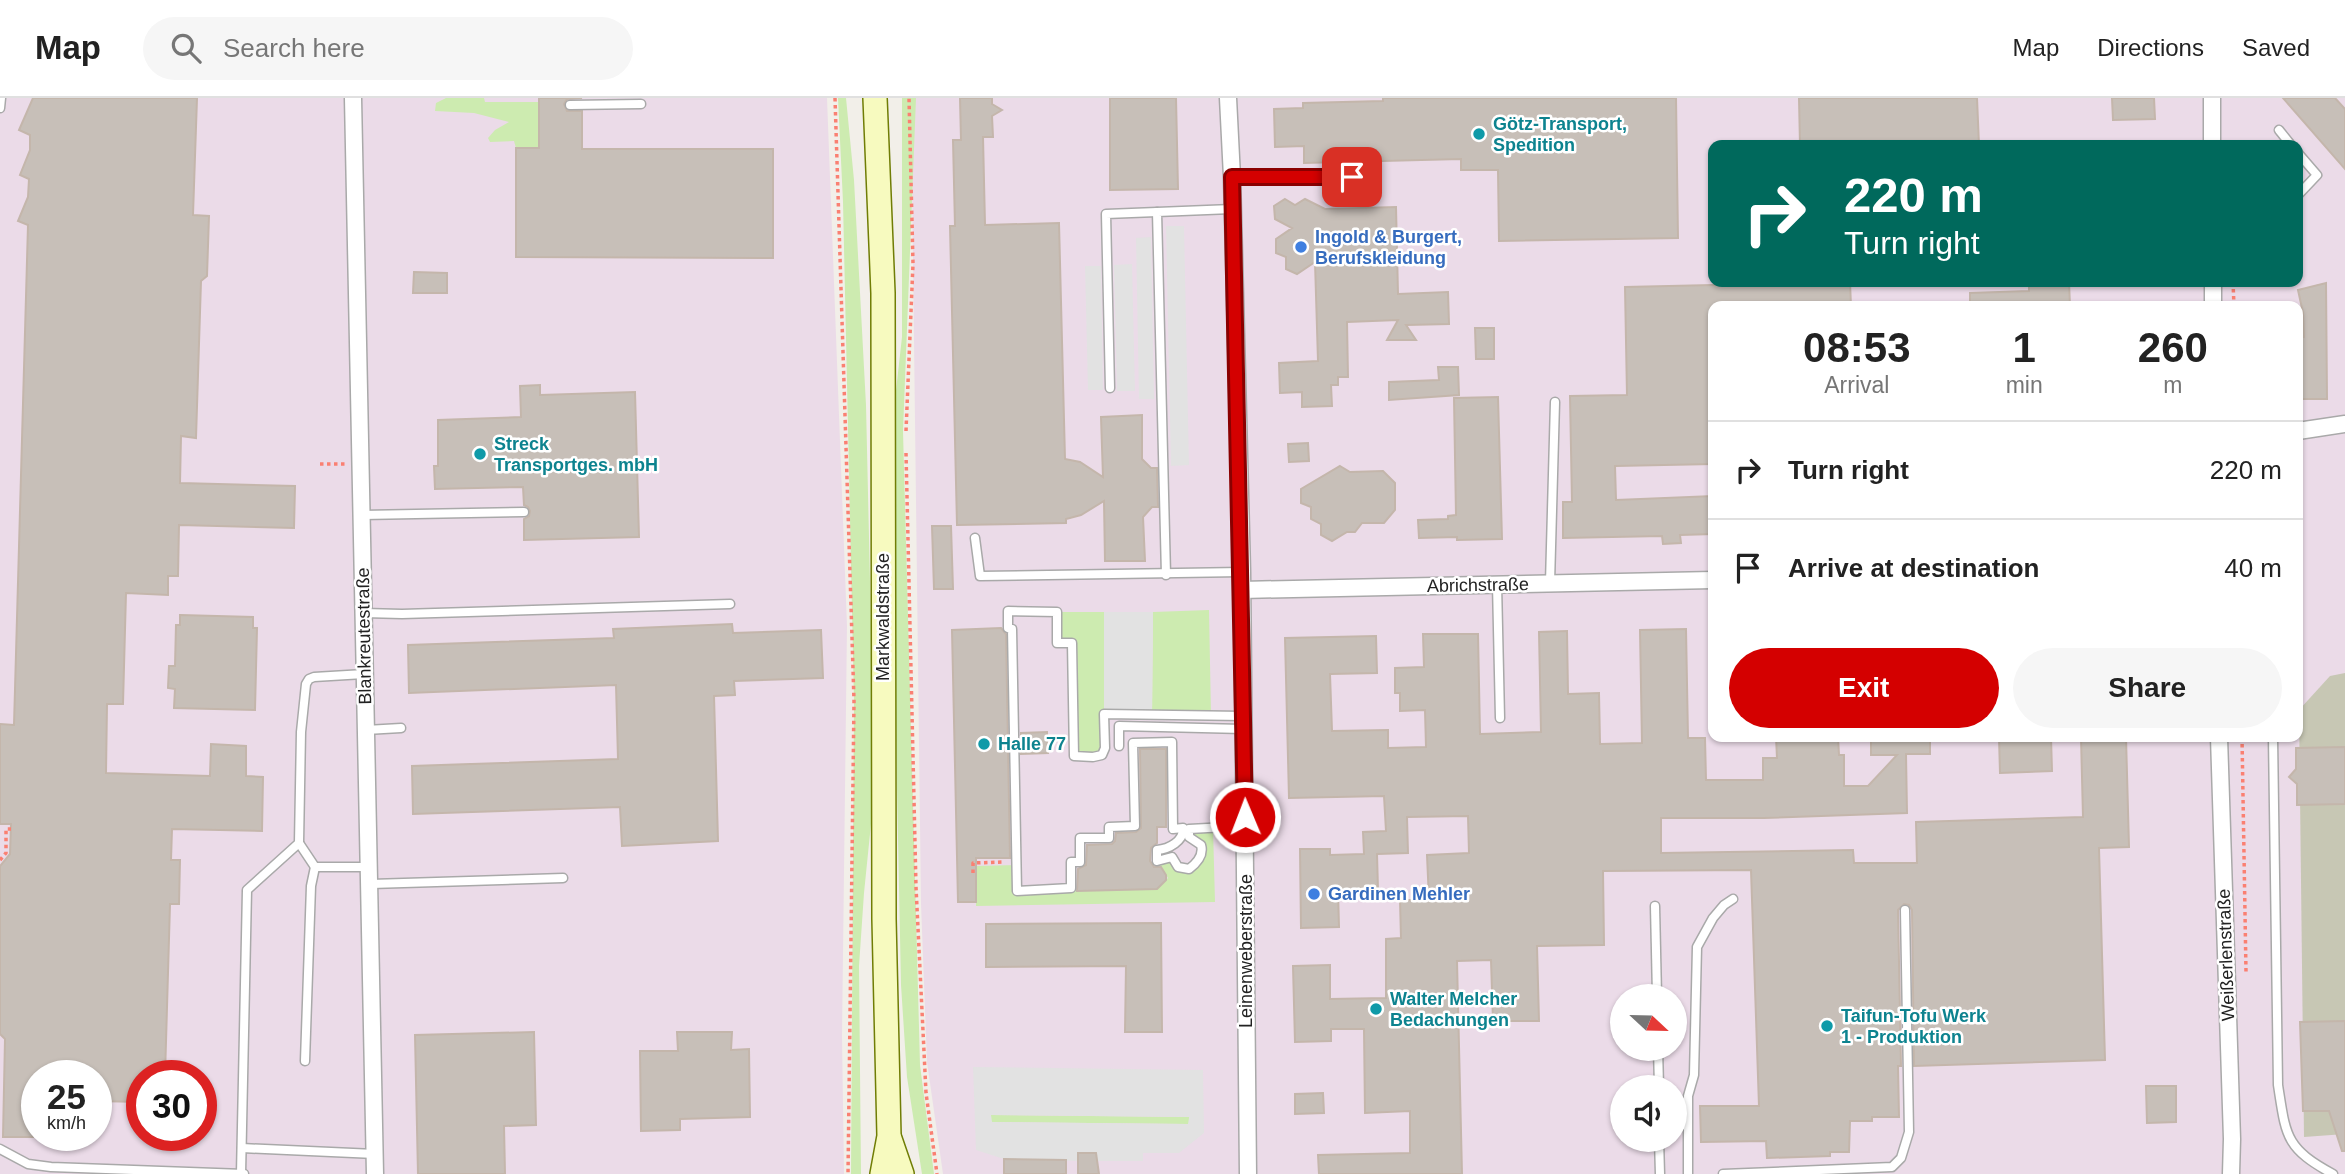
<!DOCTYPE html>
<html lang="en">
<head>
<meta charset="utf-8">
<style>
  :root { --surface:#fff; --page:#f6f6f6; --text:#222; --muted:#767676; --line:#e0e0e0; --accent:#d40000 }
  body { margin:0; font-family:Arial,sans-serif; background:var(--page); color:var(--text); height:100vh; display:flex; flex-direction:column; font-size:26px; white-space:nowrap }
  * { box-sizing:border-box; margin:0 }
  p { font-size:23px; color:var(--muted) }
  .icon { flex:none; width:38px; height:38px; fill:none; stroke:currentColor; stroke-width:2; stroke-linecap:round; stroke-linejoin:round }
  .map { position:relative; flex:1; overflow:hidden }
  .side { position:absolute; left:1708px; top:203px; width:595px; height:441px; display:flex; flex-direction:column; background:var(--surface); border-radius:14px; box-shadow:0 2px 5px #0004 }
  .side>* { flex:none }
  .guide { position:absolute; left:1708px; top:42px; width:595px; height:147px; border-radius:14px; box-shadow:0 2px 5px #0004; background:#00695c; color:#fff; overflow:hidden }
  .needle { width:46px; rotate:112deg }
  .fabs { position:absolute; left:1610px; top:886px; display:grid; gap:14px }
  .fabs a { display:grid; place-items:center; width:77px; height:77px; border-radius:50%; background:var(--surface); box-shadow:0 2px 5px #0004; font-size:35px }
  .speed { position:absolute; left:21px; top:962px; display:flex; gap:14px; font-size:35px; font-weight:700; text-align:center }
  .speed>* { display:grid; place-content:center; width:91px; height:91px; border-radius:50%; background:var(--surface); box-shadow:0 2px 5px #0004; line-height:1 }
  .speed small { font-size:18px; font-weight:400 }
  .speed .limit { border:10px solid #d22; background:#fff; color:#111 }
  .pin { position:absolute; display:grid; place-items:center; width:60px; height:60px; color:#fff; margin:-30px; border-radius:14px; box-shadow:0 4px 10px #0006 }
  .me { position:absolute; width:77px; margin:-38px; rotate:359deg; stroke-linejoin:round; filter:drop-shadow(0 0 5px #0008) }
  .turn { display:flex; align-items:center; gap:24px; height:147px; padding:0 21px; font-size:32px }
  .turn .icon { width:91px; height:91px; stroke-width:2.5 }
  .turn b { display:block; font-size:49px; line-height:60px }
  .eta { display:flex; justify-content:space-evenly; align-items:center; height:119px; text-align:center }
  .eta b { font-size:42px; font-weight:700; line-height:49px }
  .button { display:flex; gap:14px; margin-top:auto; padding:14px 21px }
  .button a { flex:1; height:80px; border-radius:42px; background:var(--accent); color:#fff; font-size:28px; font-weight:700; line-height:80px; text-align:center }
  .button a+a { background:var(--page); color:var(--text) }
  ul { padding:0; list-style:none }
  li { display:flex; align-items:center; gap:21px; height:98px; padding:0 21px; border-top:2px solid var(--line) }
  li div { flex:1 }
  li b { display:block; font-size:26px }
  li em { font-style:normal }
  header { display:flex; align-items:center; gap:42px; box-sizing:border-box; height:98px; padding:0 35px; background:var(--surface); border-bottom:2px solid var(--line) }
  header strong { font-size:33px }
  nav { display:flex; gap:38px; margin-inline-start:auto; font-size:24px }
  .search { width:490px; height:63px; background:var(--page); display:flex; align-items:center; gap:18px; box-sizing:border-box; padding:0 24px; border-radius:38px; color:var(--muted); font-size:26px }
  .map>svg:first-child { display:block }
  .industrial { fill:#ebdbe8; fill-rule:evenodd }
  .construction { fill:#c7c7b4 }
  .grass { fill:#cdebb0 }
  .parking { fill:#e2e2e2; fill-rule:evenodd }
  .building { fill:#c7bfb8; stroke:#c4b6ab; stroke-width:2 }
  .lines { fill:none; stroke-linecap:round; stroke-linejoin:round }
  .lane-casing { stroke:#a9a9a9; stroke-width:11 }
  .street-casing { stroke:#a9a9a9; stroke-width:19 }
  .secondary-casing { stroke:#707d05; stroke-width:26 }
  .path { stroke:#fa8072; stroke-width:3.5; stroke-dasharray:3.5 3.5; stroke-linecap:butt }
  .lane { stroke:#fff; stroke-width:8 }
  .street { stroke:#fff; stroke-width:16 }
  .secondary { stroke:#f7fabf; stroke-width:23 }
  .route-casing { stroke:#8a0000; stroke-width:18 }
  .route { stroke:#d40000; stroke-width:12 }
  .culture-dot { fill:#0f9aa8; stroke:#fff; stroke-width:2.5 }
  .shop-dot { fill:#3f7fe0; stroke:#fff; stroke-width:2.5 }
  .labels { text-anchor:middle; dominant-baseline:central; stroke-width:5; stroke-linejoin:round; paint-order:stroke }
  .culture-label { font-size:18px; font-weight:bold; fill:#0d838f; stroke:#fff; text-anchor:start }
  .shop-label { font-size:18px; font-weight:bold; fill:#366cbe; stroke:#fff; text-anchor:start }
  .street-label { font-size:18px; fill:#222; stroke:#fff }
</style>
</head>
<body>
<header>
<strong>Map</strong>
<div class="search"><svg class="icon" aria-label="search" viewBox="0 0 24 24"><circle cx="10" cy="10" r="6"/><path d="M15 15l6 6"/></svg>Search here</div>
<nav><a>Map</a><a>Directions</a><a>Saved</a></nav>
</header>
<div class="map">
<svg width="2345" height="1076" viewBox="0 0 2345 1076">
  <rect width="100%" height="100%" fill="#f2efe9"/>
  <!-- industrial -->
  <g class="industrial">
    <path d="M0,0H827L847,528L842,938L844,1076H0ZM37,978H96V1038H37ZM142,978H201V1038H142Z"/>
    <path d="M911,0H2345V1076H943L927,964L921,806ZM1713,47H2298V184H1713ZM1713,208H2298V639H1713ZM1622,898H1675V950H1622ZM1622,989H1675V1041H1622Z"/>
  </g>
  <!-- construction -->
  <path class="construction" d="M2345,575V1036L2304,1039L2299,612L2330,578Z"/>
  <!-- grass -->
  <g class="grass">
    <path d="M446,0H484L485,4H560L539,21V50H516L514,43L490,44L488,40L495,32L509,24L474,15L435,13L436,5Z"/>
    <path d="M838,0H846L854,82L866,307L874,660L872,716L864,795L859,868L861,1076H851L854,603L843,104Z"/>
    <path d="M902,0H916L903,333L920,967L934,1076H922L907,979L901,887L890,346L902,239Z"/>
    <path d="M1209,512L1211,618L1152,617L1153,514Z"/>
    <path d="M1057,514H1104V647L1102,657L1074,658L1072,546L1057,545Z"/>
    <path d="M1213,730L1215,804L976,808V768L1017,767V793L1157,791L1168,780L1157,763L1172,759L1184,772L1201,758L1197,743L1189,731Z"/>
    <path d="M991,1017L1189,1019V1026L991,1024Z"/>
  </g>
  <!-- parking -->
  <g class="parking">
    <path d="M1166,128H1184L1189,367L1171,368Z"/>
    <path d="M1151,139L1154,301H1139L1136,140Z"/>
    <path d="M1132,166L1135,293H1117L1114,167Z"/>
    <path d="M1085,168H1101L1103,292H1088Z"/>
    <path d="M1104,514H1153L1152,617L1104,616Z"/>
    <path d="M973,969L1203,972L1204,1035L1179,1055H1143V1063H1097L1096,1055H1078V1063L1004,1061L976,1052ZM991,1017L1189,1019V1020L1188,1026L992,1024Z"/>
  </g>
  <!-- building -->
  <g class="building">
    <path d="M33,0H197L193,117L209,118L207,178L201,183L196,340L181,338L180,385L295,388L294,430L179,427L178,478H168V497L126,495L123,606H107L106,675L210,678L211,646L246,648V678L263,679L262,733L172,731L171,762H180L179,806H170L165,978H142V1004L96,1003V978H37V1025L33,1024V1039H3L5,941L0,936V768L10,756L11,726H0V626L14,627L28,127L18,123L28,99L29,81L20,77L30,52V37L19,32Z"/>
    <path d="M539,0H582L567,1L564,6L567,13H582V51H773V160L516,159V50H539Z"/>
    <path d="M960,0H992V6L1002,12L992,18L993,39H983L985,127L1059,125L1065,361L1080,364L1103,379L1101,319L1142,317V361L1151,370H1157L1158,409H1152L1143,419L1145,463H1105L1104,403L1081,417L1066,421V425L957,427L950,128H955L953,42H961Z"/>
    <path d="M1110,0H1176L1178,91L1110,92Z"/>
    <path d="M1383,0H1676L1678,140L1499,143L1498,72H1461V61L1304,65V48L1275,49L1274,11L1303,10V5L1383,3Z"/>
    <path d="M1799,0H1977L1979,47H1800Z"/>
    <path d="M2112,0H2154L2155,21L2113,22Z"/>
    <path d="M2283,0H2335L2345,11V71Z"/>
    <path d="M1285,101L1295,107L1305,101L1325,111L1396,109L1398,196L1448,194L1449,226L1406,227L1416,242H1387L1398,222L1347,224L1348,279H1338V287H1331L1332,308L1302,309V294L1280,295L1279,265L1318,263L1315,164L1297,176L1286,171V159L1276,155V141L1292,130L1275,121L1274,108Z"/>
    <path d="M414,174L447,175V195H413Z"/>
    <path d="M1850,184L1851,208H1713V366L1615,368L1616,402L1713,398V436L1680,437L1681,445L1663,446L1662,438L1563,440V404H1572L1570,298L1627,297L1625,189Z"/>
    <path d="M2029,184H2069L2070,208H1970V195L2029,193Z"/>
    <path d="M2326,185L2327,301H2298V238L2304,239L2303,215L2298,192Z"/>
    <path d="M1475,230H1494V261H1476Z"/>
    <path d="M1438,269H1458L1459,297L1389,302V284L1439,282Z"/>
    <path d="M540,287V297L635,294L639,439L524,442V421L529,418L530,413L528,409L524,407L523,389L435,391L434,368H438V322L521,319L520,288Z"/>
    <path d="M1498,299L1502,441L1457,442V439L1419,440L1418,422L1448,421V418L1456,417L1454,300Z"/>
    <path d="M1308,345L1309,363L1289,364L1288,346Z"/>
    <path d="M1340,368L1350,374L1383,373L1395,385V412L1384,425H1362L1355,434H1347L1332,443L1321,437V426L1311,421V409L1301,405V391Z"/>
    <path d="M932,428H951L953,491H934Z"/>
    <path d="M180,517L253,519V530H257L255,612L174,610L175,591L168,590L169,568H175L176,527H180Z"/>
    <path d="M732,526L733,535L821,532L823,580L734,583L735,597L714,598L718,743L622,748L620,709L413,716L412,668L618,661L616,587L409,595L408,547L614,540L613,531Z"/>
    <path d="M1001,530L1006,536L1010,760H976V804H958L952,532Z"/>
    <path d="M1686,531L1688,640H1705L1706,682H1763V660H1777L1776,639H1838L1839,657H1844V688H1868L1897,657H1871V639H1930V656H1906L1907,715L1764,720H1661V755L1853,752L1854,765H1917L1916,724L2083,719L2081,639H2126L2129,749L2099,750L2105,962L1914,968L1912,812L1909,807L1904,806L1898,812L1901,968H1898L1899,1019H1872V1023H1850L1849,1054H1830V1058L1767,1060L1766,1043L1701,1044L1700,1008H1759L1751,772L1603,773L1604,847L1537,848L1539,923H1493L1491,862L1457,863L1462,1076H1319L1318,1057L1410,1055V1013L1365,1015L1364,931H1331V943L1295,944L1293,868L1330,867V901L1386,900V841L1401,840L1400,802H1429L1427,757L1469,755L1468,718L1407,719L1408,755L1377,756L1378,792L1338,793L1339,829L1301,830L1300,751H1330V757L1364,756L1363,734L1386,733L1384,698L1289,700L1285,540L1376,538L1377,575L1330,576L1332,633L1388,632V650L1426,649L1425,612L1400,613V595H1395V570L1424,569L1423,536H1478L1480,636L1541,634L1539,534L1567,533L1568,596L1599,595L1600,646L1642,645L1640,532Z"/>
    <path d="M1047,634L1048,655L1021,656V635Z"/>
    <path d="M1999,639H2051L2052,673L2000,675Z"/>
    <path d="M2345,649V706L2297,707V686L2289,679L2296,671V650Z"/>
    <path d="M1140,651H1166V729H1157V745L1151,750L1150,763L1154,769H1161L1166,777V782L1157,791L1077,793L1078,771L1086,767L1087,747L1112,746L1115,743L1116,735L1136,734L1141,730Z"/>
    <path d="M1161,825L1162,934H1125L1126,868L986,869V826Z"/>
    <path d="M2345,923V1053H2342L2329,1013H2303L2300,924Z"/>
    <path d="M534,934L536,1027L504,1028L505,1076H418L415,937Z"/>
    <path d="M677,934H732L731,952L749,951L750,1019L680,1021V1032L641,1033L640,953H678Z"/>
    <path d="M2146,988H2176V1024L2147,1025Z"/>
    <path d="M1323,995L1324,1015L1295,1016V996Z"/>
    <path d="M1078,1055H1096L1099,1076H1078Z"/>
    <path d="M1004,1061L1066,1062V1076H1004Z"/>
  </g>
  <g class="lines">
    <!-- lane casing -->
    <g class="lane-casing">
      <g id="lane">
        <path d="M570,7L641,6"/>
        <path d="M0,10L1,0"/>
        <path d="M2279,32L2291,47"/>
        <path d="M2298,55L2317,77L2298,97"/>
        <path d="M1232,79L1376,78"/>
        <path d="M1110,290L1106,116L1157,114"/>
        <path d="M362,417L524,414"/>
        <path d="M975,440L980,478L1242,474"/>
        <path d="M1166,477L1157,114L1232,111"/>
        <path d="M1550,485L1555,304"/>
        <path d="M1497,486L1500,620"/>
        <path d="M1008,513L1057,514V545H1072L1074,658L1093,659L1102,657L1105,650L1104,616L1243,618L1245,728L1189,731V739L1201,747C1204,757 1197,765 1189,771L1178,769L1172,759L1157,763V752C1169,751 1184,743 1183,730L1173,731L1172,644L1133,645L1135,728L1109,729V740H1080V764H1071V790L1017,793L1012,531L1008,530Z"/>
        <path d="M364,515L402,516L730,506"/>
        <path d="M366,632L401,630"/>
        <path d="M2273,639L2278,987C2286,1038 2285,1050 2333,1076"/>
        <path d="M1119,648V628L1243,631"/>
        <path d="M299,745L315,769H370"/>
        <path d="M371,786L563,780"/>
        <path d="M1655,808L1657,898"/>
        <path d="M1658,950L1659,989"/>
        <path d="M305,963L311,788L315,769"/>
        <path d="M1659,1041L1660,1076"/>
        <path d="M242,1050L375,1056"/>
        <path d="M0,1051L28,1066L51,1069L244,1076"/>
        <path d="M241,1076L247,792L299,745L301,634L306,586L309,581L314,579L364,576"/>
        <path d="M1688,1076V998L1694,977L1697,849L1713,820L1724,807L1733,801"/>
        <path d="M1723,1076L1892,1069L1901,1060L1909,1034L1905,812"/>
      </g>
    </g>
    <!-- street casing -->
    <g class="street-casing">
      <g id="street">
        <path d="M353,0L375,1076"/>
        <path d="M1228,0L1232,79L1242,474L1248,1076"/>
        <path d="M2212,0V47"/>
        <path d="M2213,184V208"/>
        <path d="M2298,333L2345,326"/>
        <path d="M1242,492L1713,482"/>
        <path d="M2219,639L2232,1041L2231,1076"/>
      </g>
    </g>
    <!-- secondary casing -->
    <g class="secondary-casing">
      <g id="secondary">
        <path d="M875,0L883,195L884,821L889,1038L882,1076"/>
        <path d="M890,1041L902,1076"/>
      </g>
    </g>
    <!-- path -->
    <g class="path">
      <path d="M835,0L854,603L848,1076"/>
      <path d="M2233,184L2234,208"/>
      <path d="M906,333L913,166L909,0"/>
      <path d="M906,355L916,789L926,995L937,1076"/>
      <path d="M320,366H345"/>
      <path d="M2242,639L2246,874"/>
      <path d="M0,762L6,755V731H11"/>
      <path d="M973,775V765L1004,764"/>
    </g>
    <!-- lane -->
    <use href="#lane" class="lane"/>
    <!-- street -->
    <use href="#street" class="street"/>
    <!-- secondary -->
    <use href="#secondary" class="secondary"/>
  </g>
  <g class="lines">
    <!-- route casing -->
    <g class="route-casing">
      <path id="route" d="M1245,719L1232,79H1352"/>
    </g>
    <!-- route -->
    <use href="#route" class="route"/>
  </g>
  <!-- markers -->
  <g class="culture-dot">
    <circle cx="1479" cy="36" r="7"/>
    <circle cx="480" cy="356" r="7"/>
    <circle cx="984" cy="646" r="7"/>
    <circle cx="1376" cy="911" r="7"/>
    <circle cx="1827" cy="928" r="7"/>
  </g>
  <g class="shop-dot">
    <circle cx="1301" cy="149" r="7"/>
    <circle cx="1314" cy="796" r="7"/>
  </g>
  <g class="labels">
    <!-- culture labels -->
    <g class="culture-label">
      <text x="1493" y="26">Götz-Transport,<tspan x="1493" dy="21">Spedition</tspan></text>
      <text x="494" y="346">Streck<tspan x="494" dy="21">Transportges. mbH</tspan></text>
      <text x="998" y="646">Halle 77</text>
      <text x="1390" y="901">Walter Melcher<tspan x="1390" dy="21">Bedachungen</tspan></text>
      <text x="1841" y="918">Taifun-Tofu Werk<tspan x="1841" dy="21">1 - Produktion</tspan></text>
    </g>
    <!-- shop labels -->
    <g class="shop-label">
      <text x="1315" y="139">Ingold &amp; Burgert,<tspan x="1315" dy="21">Berufskleidung</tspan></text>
      <text x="1328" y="796">Gardinen Mehler</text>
    </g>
    <!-- street labels -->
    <g class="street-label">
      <text transform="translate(1478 487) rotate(-1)">Abrichstraße</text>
      <text transform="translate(883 519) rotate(-90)">Markwaldstraße</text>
      <text transform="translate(364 538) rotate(-91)">Blankreutestraße</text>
      <text transform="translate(1246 853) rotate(-90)">Leinenweberstraße</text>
      <text transform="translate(2226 857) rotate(-92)">Weißerlenstraße</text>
    </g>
  </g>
</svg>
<div class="fabs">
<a><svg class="needle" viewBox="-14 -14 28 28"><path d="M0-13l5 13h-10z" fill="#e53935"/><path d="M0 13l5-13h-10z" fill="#767676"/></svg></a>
<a><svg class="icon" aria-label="sound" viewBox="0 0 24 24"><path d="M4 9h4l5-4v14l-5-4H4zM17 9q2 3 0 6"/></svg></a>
</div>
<div class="speed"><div>25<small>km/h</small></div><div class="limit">30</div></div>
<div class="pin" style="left:1352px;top:79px;background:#d93025"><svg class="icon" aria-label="arrive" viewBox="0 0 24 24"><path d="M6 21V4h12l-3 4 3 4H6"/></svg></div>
<svg class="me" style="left:1245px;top:719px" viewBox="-20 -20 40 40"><circle r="17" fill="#d40000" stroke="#fff" stroke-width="3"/><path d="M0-11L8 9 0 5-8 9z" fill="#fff"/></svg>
<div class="guide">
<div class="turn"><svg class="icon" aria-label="right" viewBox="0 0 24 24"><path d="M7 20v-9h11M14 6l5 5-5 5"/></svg><div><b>220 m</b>Turn right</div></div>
</div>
<section class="side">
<div class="eta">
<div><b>08:53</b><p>Arrival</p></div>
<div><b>1</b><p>min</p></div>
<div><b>260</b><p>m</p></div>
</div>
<ul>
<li><svg class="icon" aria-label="right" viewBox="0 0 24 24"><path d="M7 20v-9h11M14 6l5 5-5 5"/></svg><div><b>Turn right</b></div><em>220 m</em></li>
<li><svg class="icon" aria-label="arrive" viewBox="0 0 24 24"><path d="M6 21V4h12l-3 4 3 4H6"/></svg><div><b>Arrive at destination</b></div><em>40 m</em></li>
</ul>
<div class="button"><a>Exit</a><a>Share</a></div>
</section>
</div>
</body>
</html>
